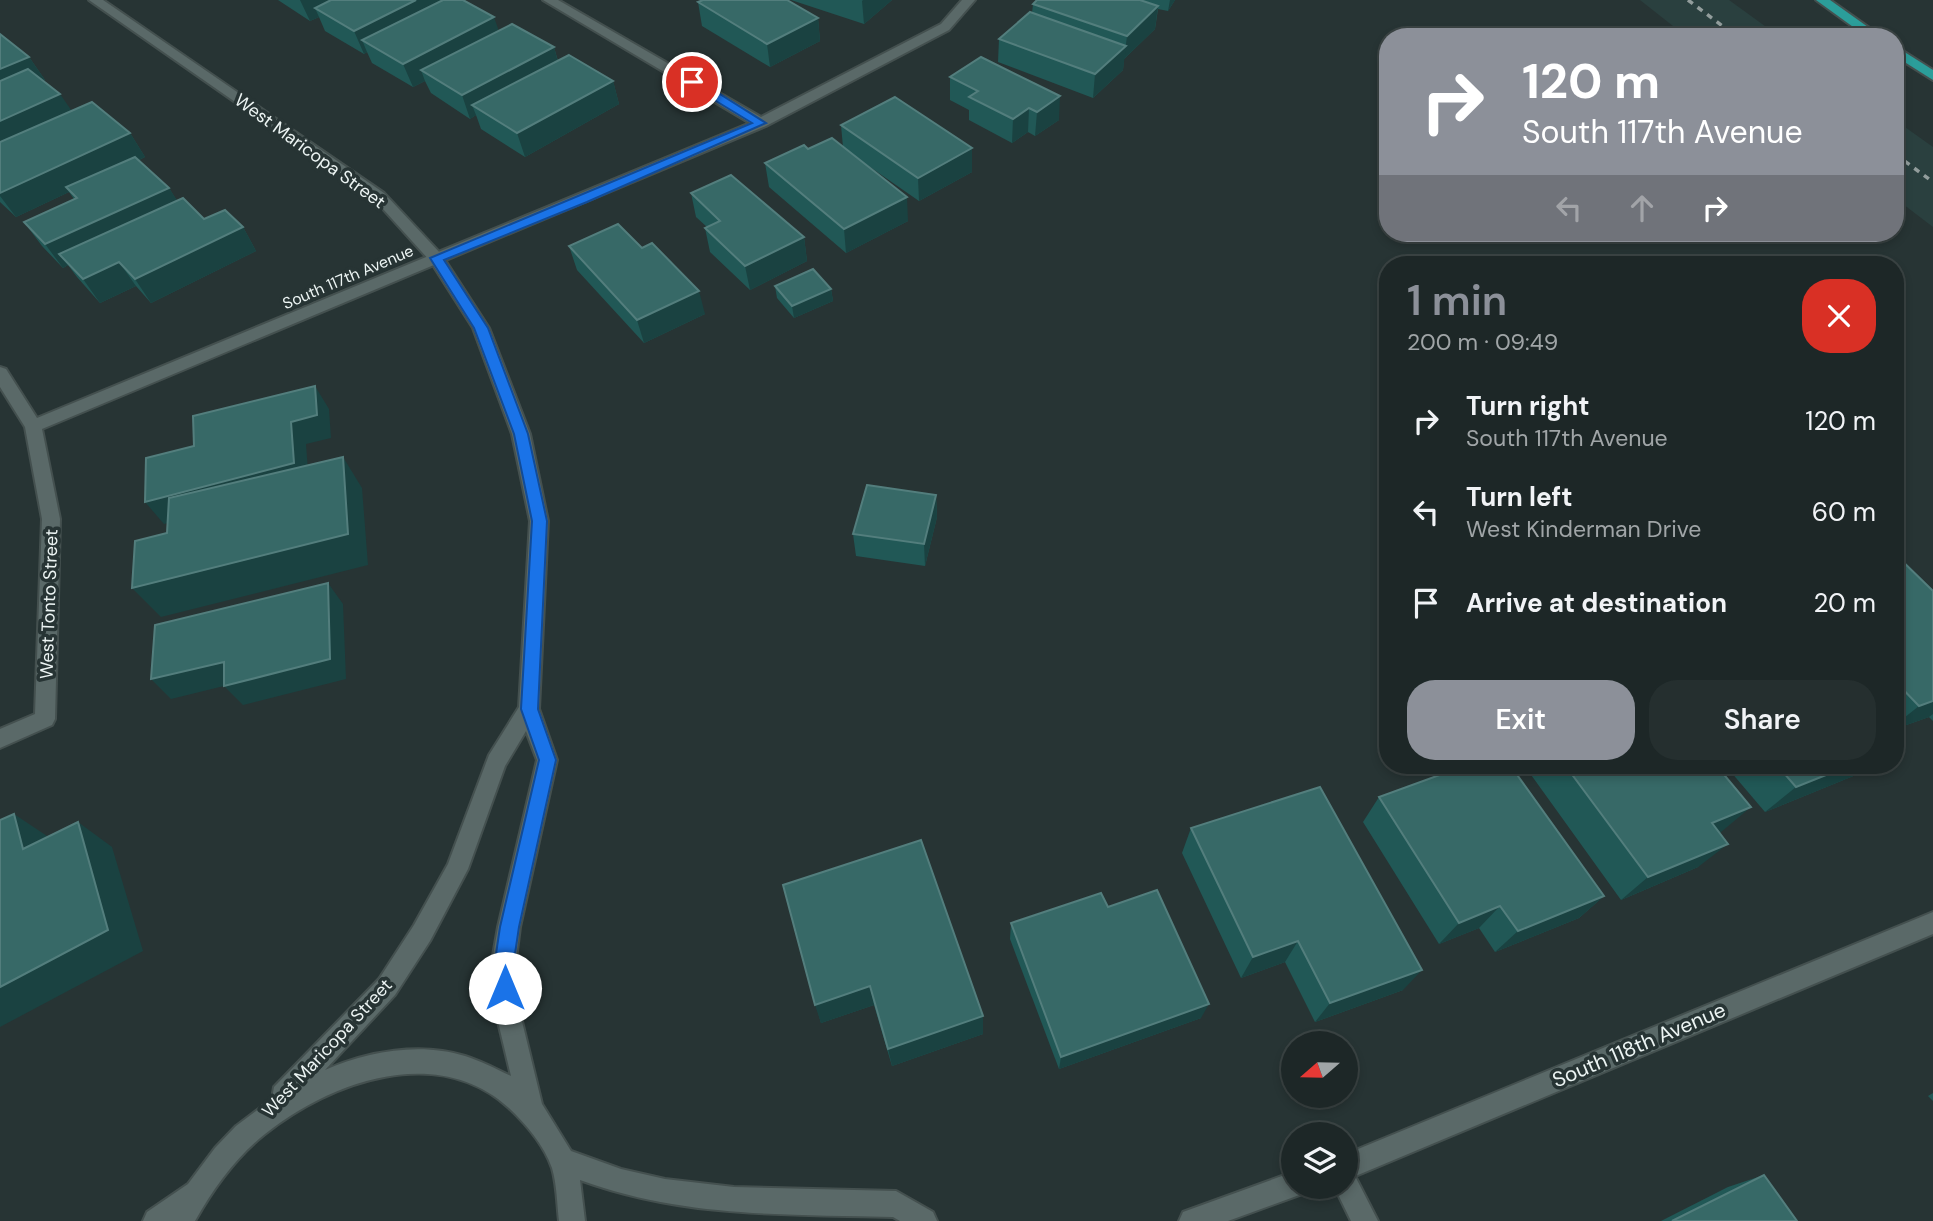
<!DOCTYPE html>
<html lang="en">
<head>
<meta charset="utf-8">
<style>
  :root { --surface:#1d2727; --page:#252f2f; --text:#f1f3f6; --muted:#a0a5a7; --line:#3b4444; --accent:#8c9099 }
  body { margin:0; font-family:"DM Sans",sans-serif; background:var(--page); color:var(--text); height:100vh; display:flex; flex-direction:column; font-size:26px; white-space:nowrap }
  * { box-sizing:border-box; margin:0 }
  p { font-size:23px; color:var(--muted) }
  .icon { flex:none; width:38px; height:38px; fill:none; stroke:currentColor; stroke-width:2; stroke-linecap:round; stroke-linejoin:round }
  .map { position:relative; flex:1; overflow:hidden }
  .drawer { position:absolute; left:1379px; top:256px; width:525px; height:518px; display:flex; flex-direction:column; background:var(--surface); border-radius:28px; box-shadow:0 4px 10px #0003,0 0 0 2px var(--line) }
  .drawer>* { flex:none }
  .banner { position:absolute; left:1379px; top:28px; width:525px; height:214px; border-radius:28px; box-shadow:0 4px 10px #0003,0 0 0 2px var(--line); background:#8c9099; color:#fff; overflow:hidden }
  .needle { width:46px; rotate:250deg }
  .tools { position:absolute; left:1281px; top:1031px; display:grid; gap:14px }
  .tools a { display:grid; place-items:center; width:77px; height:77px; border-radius:50%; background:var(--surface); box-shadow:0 4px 10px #0003,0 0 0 2px var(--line); font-size:35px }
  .pin { position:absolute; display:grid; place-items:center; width:60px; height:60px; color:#fff; margin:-30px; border:4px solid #fff; border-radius:50%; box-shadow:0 2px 7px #0007 }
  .me { position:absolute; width:77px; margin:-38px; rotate:0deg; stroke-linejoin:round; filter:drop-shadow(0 0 5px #0008) }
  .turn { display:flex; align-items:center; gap:24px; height:147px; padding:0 28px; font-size:32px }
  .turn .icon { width:91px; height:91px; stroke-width:2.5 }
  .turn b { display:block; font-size:49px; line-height:60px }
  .lanes { display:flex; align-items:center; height:66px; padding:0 28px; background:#0003; justify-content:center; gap:35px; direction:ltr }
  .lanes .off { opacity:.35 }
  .round { display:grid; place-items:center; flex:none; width:74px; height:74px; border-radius:28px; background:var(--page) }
  .overview { display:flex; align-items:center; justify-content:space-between; height:119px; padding:0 28px }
  h1 { font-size:42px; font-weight:600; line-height:52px; color:var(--accent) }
  .button { display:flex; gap:14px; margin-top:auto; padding:14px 28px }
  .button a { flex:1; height:80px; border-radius:28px; background:var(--accent); color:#fff; font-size:28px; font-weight:600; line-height:80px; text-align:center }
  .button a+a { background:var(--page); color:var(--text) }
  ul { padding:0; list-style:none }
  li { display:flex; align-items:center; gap:21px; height:91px; padding:0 28px }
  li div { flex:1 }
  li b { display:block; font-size:26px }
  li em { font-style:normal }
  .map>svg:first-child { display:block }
  .built { fill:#2a403f }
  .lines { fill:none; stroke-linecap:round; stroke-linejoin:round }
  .minor-casing { stroke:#44504f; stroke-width:4 }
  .tertiary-casing { stroke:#44504f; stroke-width:4 }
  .primary-casing { stroke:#44504f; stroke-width:4 }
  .minor { fill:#5a6968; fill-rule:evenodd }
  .tertiary { fill:#5a6968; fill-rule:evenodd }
  .primary { fill:#2b9e9a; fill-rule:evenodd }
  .rail { stroke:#929d9c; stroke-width:3.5; stroke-dasharray:6 6; stroke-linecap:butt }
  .wall { fill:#215856 }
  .shaded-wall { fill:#1a4241 }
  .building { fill:#376967; stroke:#537e7d; stroke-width:2 }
  .route { fill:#1a73e8; stroke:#114b97; stroke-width:2 }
  .labels { text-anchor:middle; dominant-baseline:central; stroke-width:7; stroke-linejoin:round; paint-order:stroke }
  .far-street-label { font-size:16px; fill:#ecf4f3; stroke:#273434 }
  .street-label { font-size:18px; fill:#ecf4f3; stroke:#273434 }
  .near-street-label { font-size:21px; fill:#ecf4f3; stroke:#273434 }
</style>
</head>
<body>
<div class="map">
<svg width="1933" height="1221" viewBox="0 0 1933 1221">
  <rect width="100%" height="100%" fill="#273434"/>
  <!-- built -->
  <g class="built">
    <path d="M1640,0H1729L1780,37H1687Z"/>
    <path d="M1895,120L1933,147V227L1895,198Z"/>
  </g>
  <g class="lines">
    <!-- minor casing -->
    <g class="minor-casing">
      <g id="minor">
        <path d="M543,0H558L761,117L941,24L962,0H975L949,30L766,126L42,429L60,519L55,719L52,725L0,748V729L35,714L42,519L25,427L0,387V367L6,369L37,418L750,123Z"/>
        <path d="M1346,1172L1355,1176L1378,1221H1351L1334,1186H1346Z"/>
      </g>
    </g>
    <!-- tertiary casing -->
    <g class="tertiary-casing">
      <g id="tertiary">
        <path d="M89,0H103L384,193L441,254L489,328L530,434L548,521L539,709L557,760L520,927L515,967L519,1009L542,1104L571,1151L621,1169L665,1179L734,1187L896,1191L933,1212L937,1221H900L893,1217C784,1214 684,1218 580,1180L585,1221H559C557,1204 557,1185 552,1168C544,1145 526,1124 509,1108C438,1043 331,1081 265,1134C236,1157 213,1189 195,1221H143L147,1212L188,1184L215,1148L236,1126L272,1099L274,1087L379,979L414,925L448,864L489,755L519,707L530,521L512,434L473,328L431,262L374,199ZM526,731L537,760L498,927L491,967L495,1009L511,1076C496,1069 481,1061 465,1056C421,1042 367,1051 325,1070L395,995L430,941L468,869L505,766Z"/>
        <path d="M1933,912V934L1346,1180V1154Z"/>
        <path d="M1293,1172V1186H1305L1302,1194L1228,1221H1179L1183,1212Z"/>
      </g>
    </g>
    <!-- primary casing -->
    <g class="primary-casing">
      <g id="primary">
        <path d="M1816,0H1830L1882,37H1867Z"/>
        <path d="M1895,46L1933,70V80L1895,56Z"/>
      </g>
    </g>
    <!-- minor -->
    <use href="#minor" class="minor"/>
    <!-- tertiary -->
    <use href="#tertiary" class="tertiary"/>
    <!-- primary -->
    <use href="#primary" class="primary"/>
    <!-- rail -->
    <g class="rail">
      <path d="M1688,0L1737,37"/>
      <path d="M1895,154L1933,182"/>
    </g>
  </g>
  <!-- wall -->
  <g class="wall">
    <path d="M278,0H463L499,31L554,47L558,61L613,81L619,104L525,157L481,129L476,115L470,119L431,93L425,81L413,87L372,63L367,52L364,54L325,31L319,17L310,21Z"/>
    <path d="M791,0H892L864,24Z"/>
    <path d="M1037,0H1175L1168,11L1158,9L1155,29L1124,59L1123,70L1093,98L998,62L999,39L1032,13L1033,4Z"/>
    <path d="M698,2L818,18L820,41L770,67L702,26Z"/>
    <path d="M0,34L29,57L45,80L43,81L71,111L130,133L145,157L139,160L169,188L177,201L204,219L243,227L256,251L151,303L136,286L100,303L77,277L68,265L63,268L42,246L24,222L74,199L69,192L16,217L0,202Z"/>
    <path d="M950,77L1059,120L1035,136L1028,132L1012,143L969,120V110L950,100Z"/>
    <path d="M841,125L972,172L919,201L857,158L908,221L846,253L769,187L765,163L808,149L843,147Z"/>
    <path d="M691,193L804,237L807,261L750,290L710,252L705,228L707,227L696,217Z"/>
    <path d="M569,246L705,314L644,343L577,270Z"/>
    <path d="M775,286L831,289L833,301L794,318L777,298Z"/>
    <path d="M936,495L937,517L925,566L856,556L853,534Z"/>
    <path d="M1895,554L1933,591V721L1929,717L1895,729Z"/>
    <path d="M1524,765H1716L1721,832L1719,833L1698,867L1621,900Z"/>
    <path d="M1725,765H1875L1868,770L1765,812Z"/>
    <path d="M1379,797L1604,896L1579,918L1495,952L1479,928L1439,944L1363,822Z"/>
    <path d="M1191,828L1403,990L1315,1022L1285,962L1241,978L1182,853Z"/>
    <path d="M783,885L983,1016V1034L892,1066L874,1005L821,1023Z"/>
    <path d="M1108,907L1201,1018L1059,1069L1010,939L1011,923Z"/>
    <path d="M1933,1093V1101L1928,1096Z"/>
    <path d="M1764,1175L1797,1221H1661L1728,1187Z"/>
  </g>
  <!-- shaded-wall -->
  <g class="shaded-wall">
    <path d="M300,0H357L315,8L319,17L310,21Z"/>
    <path d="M416,0H449L362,40L367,52L364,54L354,31Z"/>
    <path d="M863,0H892L864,24L862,1Z"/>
    <path d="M1170,0H1175L1168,11Z"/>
    <path d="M1158,6L1155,29L1124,59L1127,36Z"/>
    <path d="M494,17L502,40L421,70L425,81L413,87L403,64Z"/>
    <path d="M818,18L820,41L770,67L767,44Z"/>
    <path d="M1126,46L1123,70L1093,98L1095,74Z"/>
    <path d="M554,47L560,70L472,105L476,115L470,119L462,95Z"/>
    <path d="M29,57L45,80L0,100V69Z"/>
    <path d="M613,81L619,104L525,157L517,133Z"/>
    <path d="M60,94L76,117L0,143V121Z"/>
    <path d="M1060,96L1059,120L1035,136L1037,112Z"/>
    <path d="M1029,108L1028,132L1012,143L1013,119Z"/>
    <path d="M130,133L145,157L71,192L66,187L69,192L16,217L0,196V193Z"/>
    <path d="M972,148V172L919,201L918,178Z"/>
    <path d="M169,188L184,211L59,254L68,265L63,268L45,244Z"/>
    <path d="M907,197L908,221L846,253L844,229Z"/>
    <path d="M243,227L256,251L151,303L135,279Z"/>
    <path d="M804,237L807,261L750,290L745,266Z"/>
    <path d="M119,262L136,286L100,303L83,279Z"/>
    <path d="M831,289L833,301L794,318L792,306Z"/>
    <path d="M699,291L705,314L644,343L637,320Z"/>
    <path d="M315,386L329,409L331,438L306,444L309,485L164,524L145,502L291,422Z"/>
    <path d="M343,457L362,488L368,565L161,617L132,588Z"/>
    <path d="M936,495L937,517L925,566L924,544Z"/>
    <path d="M328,583L343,604L346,679L243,705L224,686L171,699L151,679Z"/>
    <path d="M1933,701V714L1929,717L1895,729V725L1919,706Z"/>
    <path d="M1851,765H1875L1868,770L1765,812L1796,787Z"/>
    <path d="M1751,807L1721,832L1683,848L1712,823Z"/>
    <path d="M14,814L50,838L23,849Z"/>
    <path d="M78,822L112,847L143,951L0,1027V987Z"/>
    <path d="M1728,844L1698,867L1621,900L1648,877Z"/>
    <path d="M1604,896L1579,918L1495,952L1518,931Z"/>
    <path d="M1500,906L1479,928L1439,944L1459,923Z"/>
    <path d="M1298,941L1285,962L1241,978L1253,957Z"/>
    <path d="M1422,970L1403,990L1315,1022L1330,1003Z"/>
    <path d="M870,986L874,1005L821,1023L815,1005Z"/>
    <path d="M1209,1004L1201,1018L1059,1069L1061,1057Z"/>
    <path d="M983,1016V1034L892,1066L888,1049Z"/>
  </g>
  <!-- building -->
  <g class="building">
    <path d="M331,0H416L354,31L315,8Z"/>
    <path d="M443,0H463L494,17L403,64L362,40Z"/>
    <path d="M703,0H787L818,18L767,44L698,2Z"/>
    <path d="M1037,0H1140L1158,6L1127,36L1033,4Z"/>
    <path d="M1030,12L1126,46L1095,74L999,39Z"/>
    <path d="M512,24L554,47L462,95L421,70Z"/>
    <path d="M0,34L29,57L0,69Z"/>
    <path d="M569,55L613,81L517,133L472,105Z"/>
    <path d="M981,57L1060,96L1037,112L1029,108L1013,119L969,97L978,91L950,77Z"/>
    <path d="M28,69L60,94L0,121V81Z"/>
    <path d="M895,97L972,148L918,178L841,125Z"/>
    <path d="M92,102L130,133L0,193V142Z"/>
    <path d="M832,138L907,197L844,229L765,163L804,145L808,149Z"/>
    <path d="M135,157L169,188L45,244L24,222L77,198L66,187Z"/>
    <path d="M731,175L804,237L745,266L705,228L720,221L691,193Z"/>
    <path d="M183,198L204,219L225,210L243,227L135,279L119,262L83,279L59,254Z"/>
    <path d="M618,224L642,248L652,243L699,291L637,320L569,246Z"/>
    <path d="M813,269L831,289L792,306L775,286Z"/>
    <path d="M315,386L317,415L291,422L294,463L145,502L146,458L194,446L193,416Z"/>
    <path d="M343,457L348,534L132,588L135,541L167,533L169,498Z"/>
    <path d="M867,485L936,495L924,544L853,534Z"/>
    <path d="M1895,554L1933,591V701L1919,706L1895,681Z"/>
    <path d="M328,583L330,659L224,686V662L151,679L155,625Z"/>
    <path d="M1895,736L1903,744L1895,747Z"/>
    <path d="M1467,765H1510L1604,896L1518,931L1500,906L1459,923L1379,797Z"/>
    <path d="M1565,765H1716L1751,807L1712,823L1728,844L1648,877Z"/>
    <path d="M1777,765H1851L1796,787Z"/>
    <path d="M1320,787L1422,970L1330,1003L1298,941L1253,957L1191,828Z"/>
    <path d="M14,814L23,849L78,822L108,930L0,987V820Z"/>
    <path d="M921,840L983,1016L888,1049L870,986L815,1005L783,885Z"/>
    <path d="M1157,890L1209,1004L1061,1057L1011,923L1101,893L1108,907Z"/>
    <path d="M1764,1175L1797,1221H1672Z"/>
  </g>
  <!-- route -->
  <path class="route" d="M688,79H696L766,123L587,202L444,260L488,328L528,434L547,521L538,709L556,760L519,927L513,967L515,988L512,995L505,998L498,995L494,967L500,927L539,760L521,709L532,521L514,434L474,328L430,258L752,123L688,84Z"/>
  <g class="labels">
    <!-- far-street labels -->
    <g class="far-street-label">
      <text transform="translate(348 277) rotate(-23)">South 117th Avenue</text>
    </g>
    <!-- street labels -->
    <g class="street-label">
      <text transform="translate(310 151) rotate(36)">West Maricopa Street</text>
      <text transform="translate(49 604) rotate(-88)">West Tonto Street</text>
      <text transform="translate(327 1048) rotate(-47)">West Maricopa Street</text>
    </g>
    <!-- near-street labels -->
    <g class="near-street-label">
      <text transform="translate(1639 1045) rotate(-23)">South 118th Avenue</text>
    </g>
  </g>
</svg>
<div class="tools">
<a><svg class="needle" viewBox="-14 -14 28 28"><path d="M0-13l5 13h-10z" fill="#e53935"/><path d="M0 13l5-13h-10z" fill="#a0a5a7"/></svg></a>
<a><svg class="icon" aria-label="layers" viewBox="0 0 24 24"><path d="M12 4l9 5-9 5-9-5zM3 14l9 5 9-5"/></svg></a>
</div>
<div class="pin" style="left:692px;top:82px;background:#d93025"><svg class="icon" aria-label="arrive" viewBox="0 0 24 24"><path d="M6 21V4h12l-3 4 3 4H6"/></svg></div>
<svg class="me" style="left:505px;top:988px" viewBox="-20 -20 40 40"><circle r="19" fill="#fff"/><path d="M0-13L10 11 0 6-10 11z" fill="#1a73e8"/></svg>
<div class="banner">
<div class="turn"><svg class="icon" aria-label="right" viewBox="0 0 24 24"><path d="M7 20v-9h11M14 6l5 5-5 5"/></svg><div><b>120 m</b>South 117th Avenue</div></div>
<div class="lanes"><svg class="icon off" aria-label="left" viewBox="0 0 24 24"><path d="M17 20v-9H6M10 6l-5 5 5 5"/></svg><svg class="icon off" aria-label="ahead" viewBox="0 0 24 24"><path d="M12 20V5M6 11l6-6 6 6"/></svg><svg class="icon" aria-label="right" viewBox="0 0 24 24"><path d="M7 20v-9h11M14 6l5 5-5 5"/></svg></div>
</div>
<section class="drawer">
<div class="overview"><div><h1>1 min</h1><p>200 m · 09:49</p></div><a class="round" style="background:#d93025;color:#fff"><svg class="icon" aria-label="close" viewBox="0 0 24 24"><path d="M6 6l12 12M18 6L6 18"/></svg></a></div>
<ul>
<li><svg class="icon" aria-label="right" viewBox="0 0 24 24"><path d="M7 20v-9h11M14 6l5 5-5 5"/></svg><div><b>Turn right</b><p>South 117th Avenue</p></div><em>120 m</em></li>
<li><svg class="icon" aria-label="left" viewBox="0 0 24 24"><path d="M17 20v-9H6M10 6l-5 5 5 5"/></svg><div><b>Turn left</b><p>West Kinderman Drive</p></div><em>60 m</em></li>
<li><svg class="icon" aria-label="arrive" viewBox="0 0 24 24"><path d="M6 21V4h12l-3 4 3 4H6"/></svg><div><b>Arrive at destination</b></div><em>20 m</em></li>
</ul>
<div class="button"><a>Exit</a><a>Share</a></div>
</section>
</div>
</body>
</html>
